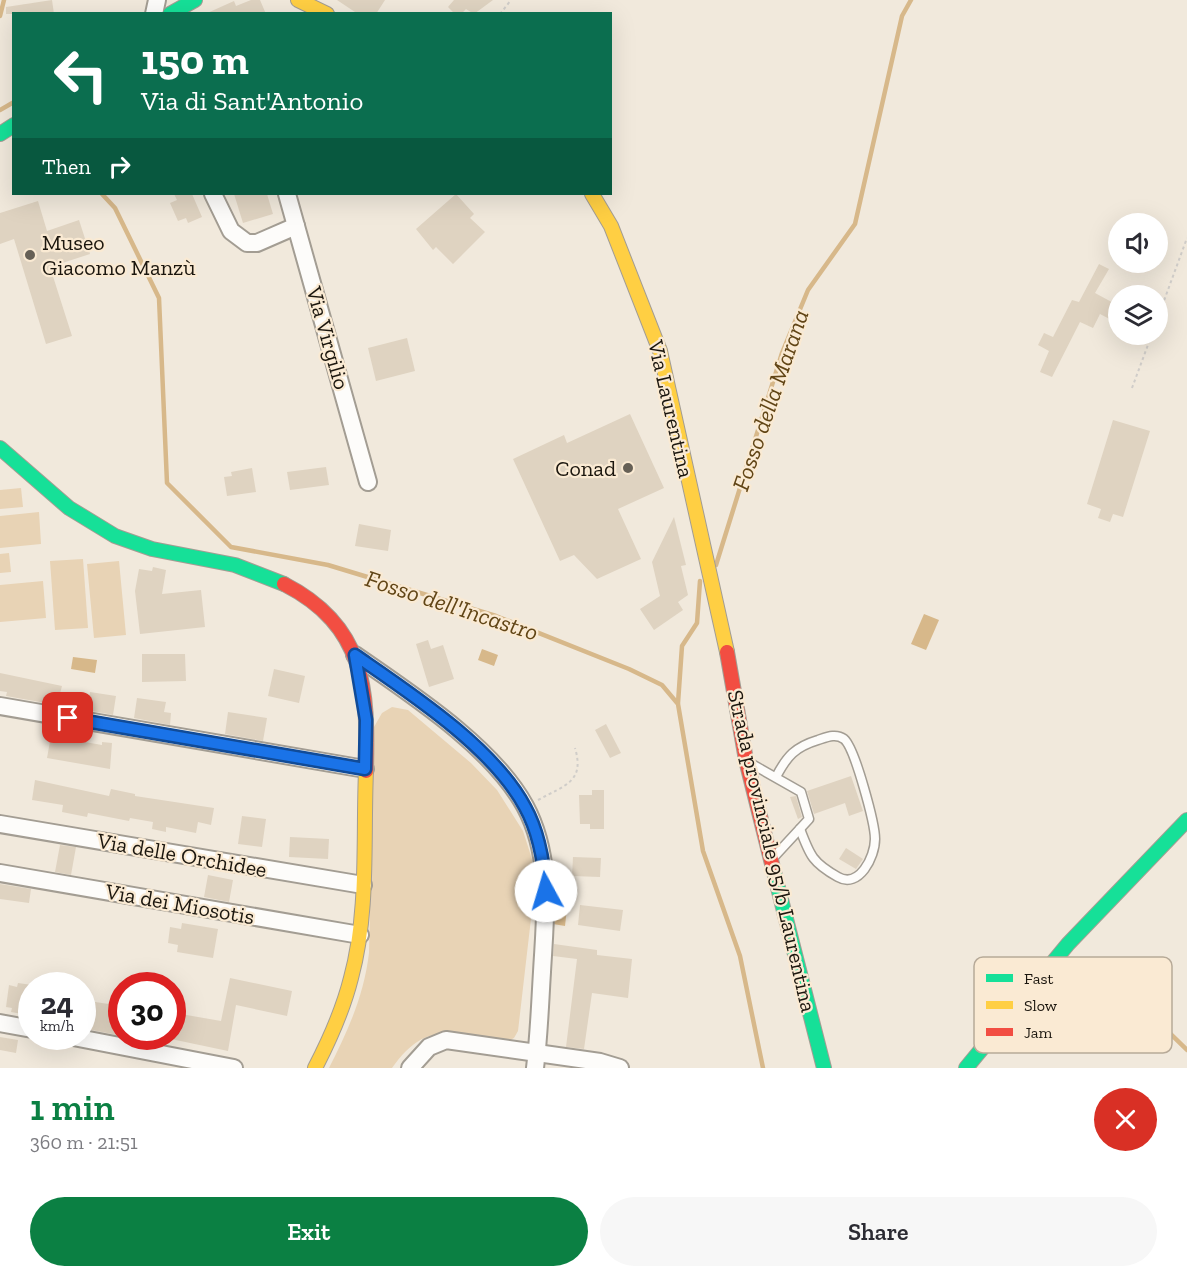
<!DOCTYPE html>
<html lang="en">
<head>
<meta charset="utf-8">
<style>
  :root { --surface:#fff; --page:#f7f7f7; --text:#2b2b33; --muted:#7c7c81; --accent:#0b8043 }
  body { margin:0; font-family:"Zilla Slab",serif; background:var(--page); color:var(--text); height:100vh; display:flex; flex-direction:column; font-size:22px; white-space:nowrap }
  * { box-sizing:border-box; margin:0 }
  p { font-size:20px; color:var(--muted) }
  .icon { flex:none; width:33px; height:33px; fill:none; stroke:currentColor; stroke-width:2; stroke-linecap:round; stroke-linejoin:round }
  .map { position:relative; height:1068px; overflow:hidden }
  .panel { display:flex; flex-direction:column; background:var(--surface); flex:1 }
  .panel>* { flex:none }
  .banner { position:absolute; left:12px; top:12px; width:600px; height:183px; border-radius:0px; box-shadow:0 6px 24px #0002; background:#0b6e4f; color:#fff; overflow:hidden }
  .tools { position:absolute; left:1108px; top:213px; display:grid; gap:12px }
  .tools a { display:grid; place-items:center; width:60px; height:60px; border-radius:50%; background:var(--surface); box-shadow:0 6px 24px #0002; font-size:30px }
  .speed { position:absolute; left:18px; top:972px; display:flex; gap:12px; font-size:30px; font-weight:700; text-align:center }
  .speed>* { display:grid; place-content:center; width:78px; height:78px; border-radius:50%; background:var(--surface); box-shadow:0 6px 24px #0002; line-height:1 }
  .speed small { font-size:15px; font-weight:400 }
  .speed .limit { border:9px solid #d22; background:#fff; color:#111 }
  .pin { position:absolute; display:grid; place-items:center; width:51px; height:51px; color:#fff; margin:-26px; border-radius:12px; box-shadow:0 3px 9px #0006 }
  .me { position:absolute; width:66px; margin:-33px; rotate:354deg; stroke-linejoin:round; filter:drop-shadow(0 0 4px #0008) }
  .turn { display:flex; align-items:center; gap:21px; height:126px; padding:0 30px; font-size:27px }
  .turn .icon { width:78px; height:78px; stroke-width:2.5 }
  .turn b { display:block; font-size:42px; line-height:51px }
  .then { display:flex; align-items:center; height:57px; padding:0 30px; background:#0003; gap:12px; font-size:22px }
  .round { display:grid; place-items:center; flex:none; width:63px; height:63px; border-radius:32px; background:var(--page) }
  .headline { display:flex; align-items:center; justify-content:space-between; height:102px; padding:0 30px }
  h1 { font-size:36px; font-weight:600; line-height:45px; color:var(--accent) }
  .button { display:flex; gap:12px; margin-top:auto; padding:12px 30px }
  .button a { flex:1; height:69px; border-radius:36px; background:var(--accent); color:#fff; font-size:24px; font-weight:600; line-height:69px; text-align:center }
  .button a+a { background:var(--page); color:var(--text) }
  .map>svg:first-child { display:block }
  .green { fill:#e8d3b5 }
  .water { fill:#d7b88a }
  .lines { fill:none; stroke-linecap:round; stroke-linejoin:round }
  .stream { stroke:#d7b88a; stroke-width:4.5 }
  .building { fill:#dfd3c1 }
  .lane-casing { stroke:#a39d93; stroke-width:11 }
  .street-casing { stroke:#a39d93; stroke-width:20 }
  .fast-casing { stroke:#a39d93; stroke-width:16 }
  .slow-casing { stroke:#a39d93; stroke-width:16 }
  .jam-casing { stroke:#a39d93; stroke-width:16 }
  .path { stroke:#d0cdc9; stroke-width:2; stroke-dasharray:3 3; stroke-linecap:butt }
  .lane { stroke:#fdfcfa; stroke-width:8 }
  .street { stroke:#fdfcfa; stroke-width:16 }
  .fast { stroke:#16e098; stroke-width:14 }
  .slow { stroke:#ffcf43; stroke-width:14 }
  .jam { stroke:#f24e42; stroke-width:14 }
  .route-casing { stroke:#114b97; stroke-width:15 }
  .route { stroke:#1a73e8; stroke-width:10 }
  .poi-dot { fill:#666056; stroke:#faead3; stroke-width:2 }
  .labels { text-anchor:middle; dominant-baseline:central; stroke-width:4.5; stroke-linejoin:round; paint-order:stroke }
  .poi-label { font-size:22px; fill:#1b160e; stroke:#faead3; text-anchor:start }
  .street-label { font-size:22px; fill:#1b160e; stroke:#faead3 }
  .water-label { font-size:24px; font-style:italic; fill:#614516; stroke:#faead3 }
  .key { fill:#faead3; stroke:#b7aa98; stroke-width:1.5 }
  .key-label { font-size:16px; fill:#1b160e }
</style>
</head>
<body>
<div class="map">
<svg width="1187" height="1068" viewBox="0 0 1187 1068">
  <rect width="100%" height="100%" fill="#f1e9dc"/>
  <!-- green -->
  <g class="green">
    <path d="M21,488L23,507L0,509V490Z"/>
    <path d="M39,512L41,544L0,548V516Z"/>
    <path d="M9,553L11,572L0,573V554Z"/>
    <path d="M83,559L88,628L55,630L50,561Z"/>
    <path d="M119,561L126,635L94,638L87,564Z"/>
    <path d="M43,581L46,618L0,622V585Z"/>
    <path d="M392,707L408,710L471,763L497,790L523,831L532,859L535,884L518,1031L514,1038L506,1042C452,1039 430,1015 392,1068H329C348,1031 364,995 369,953L374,727L382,713Z"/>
  </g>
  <!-- water -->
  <g class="water">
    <path d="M924,614L939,620L926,650L911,644Z"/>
    <path d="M482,649L498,655L494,666L478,660Z"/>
    <path d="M73,657L97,660L95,673L71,669Z"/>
    <path d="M555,907L567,908L565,926L553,924Z"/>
  </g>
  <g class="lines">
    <!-- stream -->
    <g class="stream">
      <path d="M0,16L4,0"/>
      <path d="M0,110L14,102"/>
      <path d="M102,194L115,208L159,298L167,483L231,547L328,565L496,616L629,669L662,685L678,704L703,851L740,956L763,1068"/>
      <path d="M716,565L782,353L808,290L855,224L902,16L911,0"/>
      <path d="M678,703L682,646L697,623L700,581"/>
      <path d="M1040,1011L1072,1028L1086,1033H1094L1136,1006L1143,1007L1187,1050"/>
    </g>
  </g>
  <!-- building -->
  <g class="building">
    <path d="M52,0L54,14H6V7Z"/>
    <path d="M251,0H260L266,14H205L234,1L236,6Z"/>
    <path d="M337,0H385L376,14H358Z"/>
    <path d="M454,0H493L474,14L466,9L461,14H455L448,7Z"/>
    <path d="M174,194H192L202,217L188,223L186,218L178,221L170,203L177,200Z"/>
    <path d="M234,194H267L273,214L243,223Z"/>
    <path d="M456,194L474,214L470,218L485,232L453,264L436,247L433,250L416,229Z"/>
    <path d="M38,201L47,231L79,220L90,254L50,267L72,336L46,344L14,239L0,244V213Z"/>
    <path d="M1099,264L1109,269L1095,293L1119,306V324L1100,314L1093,328L1080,322L1052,377L1040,372L1049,351L1038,345L1044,333L1053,337L1072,300L1079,302Z"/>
    <path d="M407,338L415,371L376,381L368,348Z"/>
    <path d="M630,414L664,488L618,509L641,559L597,579L574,555L560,561L513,459L564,435L567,443Z"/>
    <path d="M1113,420L1150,431L1123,517L1113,514L1110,522L1098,518L1101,509L1087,504Z"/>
    <path d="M326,467L329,485L290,490L287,472Z"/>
    <path d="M252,468L256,492L227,496L224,477L232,476L231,472Z"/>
    <path d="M674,517L686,565L681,566L688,595L678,602L683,610L654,630L640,609L660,596L652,562Z"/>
    <path d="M359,524L391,530L388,551L355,546Z"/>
    <path d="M153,567L166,570L162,594L201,590L205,627L140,634L135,591L139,569L152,571Z"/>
    <path d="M428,640L431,649L443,645L454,679L429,687L416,644Z"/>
    <path d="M142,654H185L186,681L142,682Z"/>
    <path d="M274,669L305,676L299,703L268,696Z"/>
    <path d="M0,673L62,686L57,705L6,696L7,692L0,691Z"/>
    <path d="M90,692L116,696L113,715L87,710Z"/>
    <path d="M137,698L166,702L164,712L171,713L170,725L134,718Z"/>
    <path d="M228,712L267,718L263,741L225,734Z"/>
    <path d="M606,724L621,753L610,758L595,730Z"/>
    <path d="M51,736L102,745V742L112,743L110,769L47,758Z"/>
    <path d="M851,776L863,811L849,816L845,803L814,814L807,791Z"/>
    <path d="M35,780L109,796L111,789L135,794V796L214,808L211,825L198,822L196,833L166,827V832L152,829L153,822L130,818L129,821L88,813L87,817L62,812L63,805L32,800Z"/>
    <path d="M592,790H604V829H590V824H580L579,795H592Z"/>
    <path d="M796,796L802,817L798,819L790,797Z"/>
    <path d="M242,816L266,819L262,847L238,844Z"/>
    <path d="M290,837L329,839L328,859L289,857Z"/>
    <path d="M60,845L76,847L71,875L55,872Z"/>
    <path d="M846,848L863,859L856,869L839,859Z"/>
    <path d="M573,857L601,858L600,877L572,876Z"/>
    <path d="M208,875L233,880L229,902L204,897Z"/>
    <path d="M0,884L31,889L29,903L0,899Z"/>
    <path d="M580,905L623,910L620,931L578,925Z"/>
    <path d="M182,923L218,929L213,958L177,952L178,945L168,943L170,927L181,929Z"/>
    <path d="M554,944L597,950V955L632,959L628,998L592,993L584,1049L566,1047L577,959L553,956Z"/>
    <path d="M230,978L292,991L287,1016L236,1005L228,1051L171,1039L175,1013L221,1021Z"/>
    <path d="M18,983L32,985L28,1015L11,1012L12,1008L6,1007L9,985L17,987Z"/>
    <path d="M82,1000L122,1006V1036L82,1028Z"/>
    <path d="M0,1037L18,1040L16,1053L0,1050Z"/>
  </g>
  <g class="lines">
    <!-- lane casing -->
    <g class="lane-casing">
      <g id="lane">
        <path d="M750,763L801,792L809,819L773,858"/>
        <path d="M776,777C787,756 795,747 818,740C827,737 836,733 844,739C855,748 875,824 875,839C875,857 859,889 838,877C813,863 810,856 800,829"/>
      </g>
    </g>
    <!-- street casing -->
    <g class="street-casing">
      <g id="street">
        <path d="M154,14L157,0"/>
        <path d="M213,194L231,231L247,243H257L296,226"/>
        <path d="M287,194L368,482"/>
        <path d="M355,655C411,694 492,746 525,806C553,858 545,916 542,972C540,1004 539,1036 535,1068"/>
        <path d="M0,706L365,769"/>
        <path d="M0,824L363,885"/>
        <path d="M0,873L360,935"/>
        <path d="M0,1023L32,1029"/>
        <path d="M68,1036L234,1068"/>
        <path d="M410,1068L429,1047L446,1040L600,1062L620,1068"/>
      </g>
    </g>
    <!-- fast casing -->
    <g class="fast-casing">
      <g id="fast">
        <path d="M170,14L195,0"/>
        <path d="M0,134L14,125"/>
        <path d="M0,448L69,508L115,536L152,549L235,565L284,584"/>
        <path d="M773,868L824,1068"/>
        <path d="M966,1068L1068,944L1187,820"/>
      </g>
    </g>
    <!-- slow casing -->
    <g class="slow-casing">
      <g id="slow">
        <path d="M298,0L327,14"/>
        <path d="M592,194L611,226L660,351L727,652"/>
        <path d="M315,1068C330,1039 343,1010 351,978C369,912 363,839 366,771"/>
      </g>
    </g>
    <!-- jam casing -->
    <g class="jam-casing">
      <g id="jam">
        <path d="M284,584C366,626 368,689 366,771"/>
        <path d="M727,652L746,760L773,868"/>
      </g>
    </g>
    <!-- path -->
    <g class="path">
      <path d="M500,14L511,0"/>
      <path d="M1158,317L1187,238"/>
      <path d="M1132,388L1152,334"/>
      <path d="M538,800C565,785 585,782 575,748"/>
    </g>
    <!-- lane -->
    <use href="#lane" class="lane"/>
    <!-- street -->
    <use href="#street" class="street"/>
    <!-- fast -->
    <use href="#fast" class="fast"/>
    <!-- slow -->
    <use href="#slow" class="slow"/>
    <!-- jam -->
    <use href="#jam" class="jam"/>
  </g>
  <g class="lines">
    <!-- route casing -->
    <g class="route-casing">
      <path id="route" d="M68,718L365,769L366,720L355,655C410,693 493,747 525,807C539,832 544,862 546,891"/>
    </g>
    <!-- route -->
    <use href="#route" class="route"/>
  </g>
  <!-- markers -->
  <g class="poi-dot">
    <circle cx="30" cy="255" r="6"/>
    <circle cx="628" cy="468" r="6"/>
  </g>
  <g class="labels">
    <!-- poi labels -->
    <g class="poi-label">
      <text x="42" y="242">Museo<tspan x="42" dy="25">Giacomo Manzù</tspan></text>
      <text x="616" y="468" text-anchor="end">Conad</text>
    </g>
    <!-- street labels -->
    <g class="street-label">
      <text transform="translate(328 338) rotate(74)">Via Virgilio</text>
      <text transform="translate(671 409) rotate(77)">Via Laurentina</text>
      <text transform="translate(772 851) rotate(77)">Strada provinciale 95/b Laurentina</text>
      <text transform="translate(182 855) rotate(10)">Via delle Orchidee</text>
      <text transform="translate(180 904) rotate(10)">Via dei Miosotis</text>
    </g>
    <!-- water labels -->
    <g class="water-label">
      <text transform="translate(770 400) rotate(-71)">Fosso della Marana</text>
      <text transform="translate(452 605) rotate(18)">Fosso dell'Incastro</text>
    </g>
  </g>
  <!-- legend -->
  <rect x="974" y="957" width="198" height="96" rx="9" class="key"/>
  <rect x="986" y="974" width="27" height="8" fill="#16e098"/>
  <rect x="986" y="1001" width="27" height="8" fill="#ffcf43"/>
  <rect x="986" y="1028" width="27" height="8" fill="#f24e42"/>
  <g class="key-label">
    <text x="1024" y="984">Fast</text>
    <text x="1024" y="1011">Slow</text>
    <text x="1024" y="1038">Jam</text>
  </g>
</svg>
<div class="tools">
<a><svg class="icon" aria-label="sound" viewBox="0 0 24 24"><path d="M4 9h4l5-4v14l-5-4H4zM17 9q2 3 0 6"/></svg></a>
<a><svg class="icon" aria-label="layers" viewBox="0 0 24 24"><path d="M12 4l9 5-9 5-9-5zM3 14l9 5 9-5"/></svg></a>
</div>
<div class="speed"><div>24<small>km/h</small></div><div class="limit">30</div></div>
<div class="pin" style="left:68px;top:718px;background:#d93025"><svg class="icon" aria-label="arrive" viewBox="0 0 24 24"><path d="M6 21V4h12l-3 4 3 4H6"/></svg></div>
<svg class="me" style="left:546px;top:891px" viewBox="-20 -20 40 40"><circle r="19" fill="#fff"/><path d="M0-13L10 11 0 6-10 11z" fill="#1a73e8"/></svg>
<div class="banner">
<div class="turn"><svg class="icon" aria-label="left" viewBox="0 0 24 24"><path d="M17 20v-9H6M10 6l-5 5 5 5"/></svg><div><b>150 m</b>Via di Sant'Antonio</div></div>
<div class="then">Then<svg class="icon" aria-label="right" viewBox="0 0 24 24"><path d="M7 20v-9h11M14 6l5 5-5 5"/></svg></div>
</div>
</div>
<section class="panel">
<div class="headline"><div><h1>1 min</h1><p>360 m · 21:51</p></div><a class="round" style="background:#d93025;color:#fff"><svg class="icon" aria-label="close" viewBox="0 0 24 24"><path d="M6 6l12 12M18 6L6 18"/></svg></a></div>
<div class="button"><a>Exit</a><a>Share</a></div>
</section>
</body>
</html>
